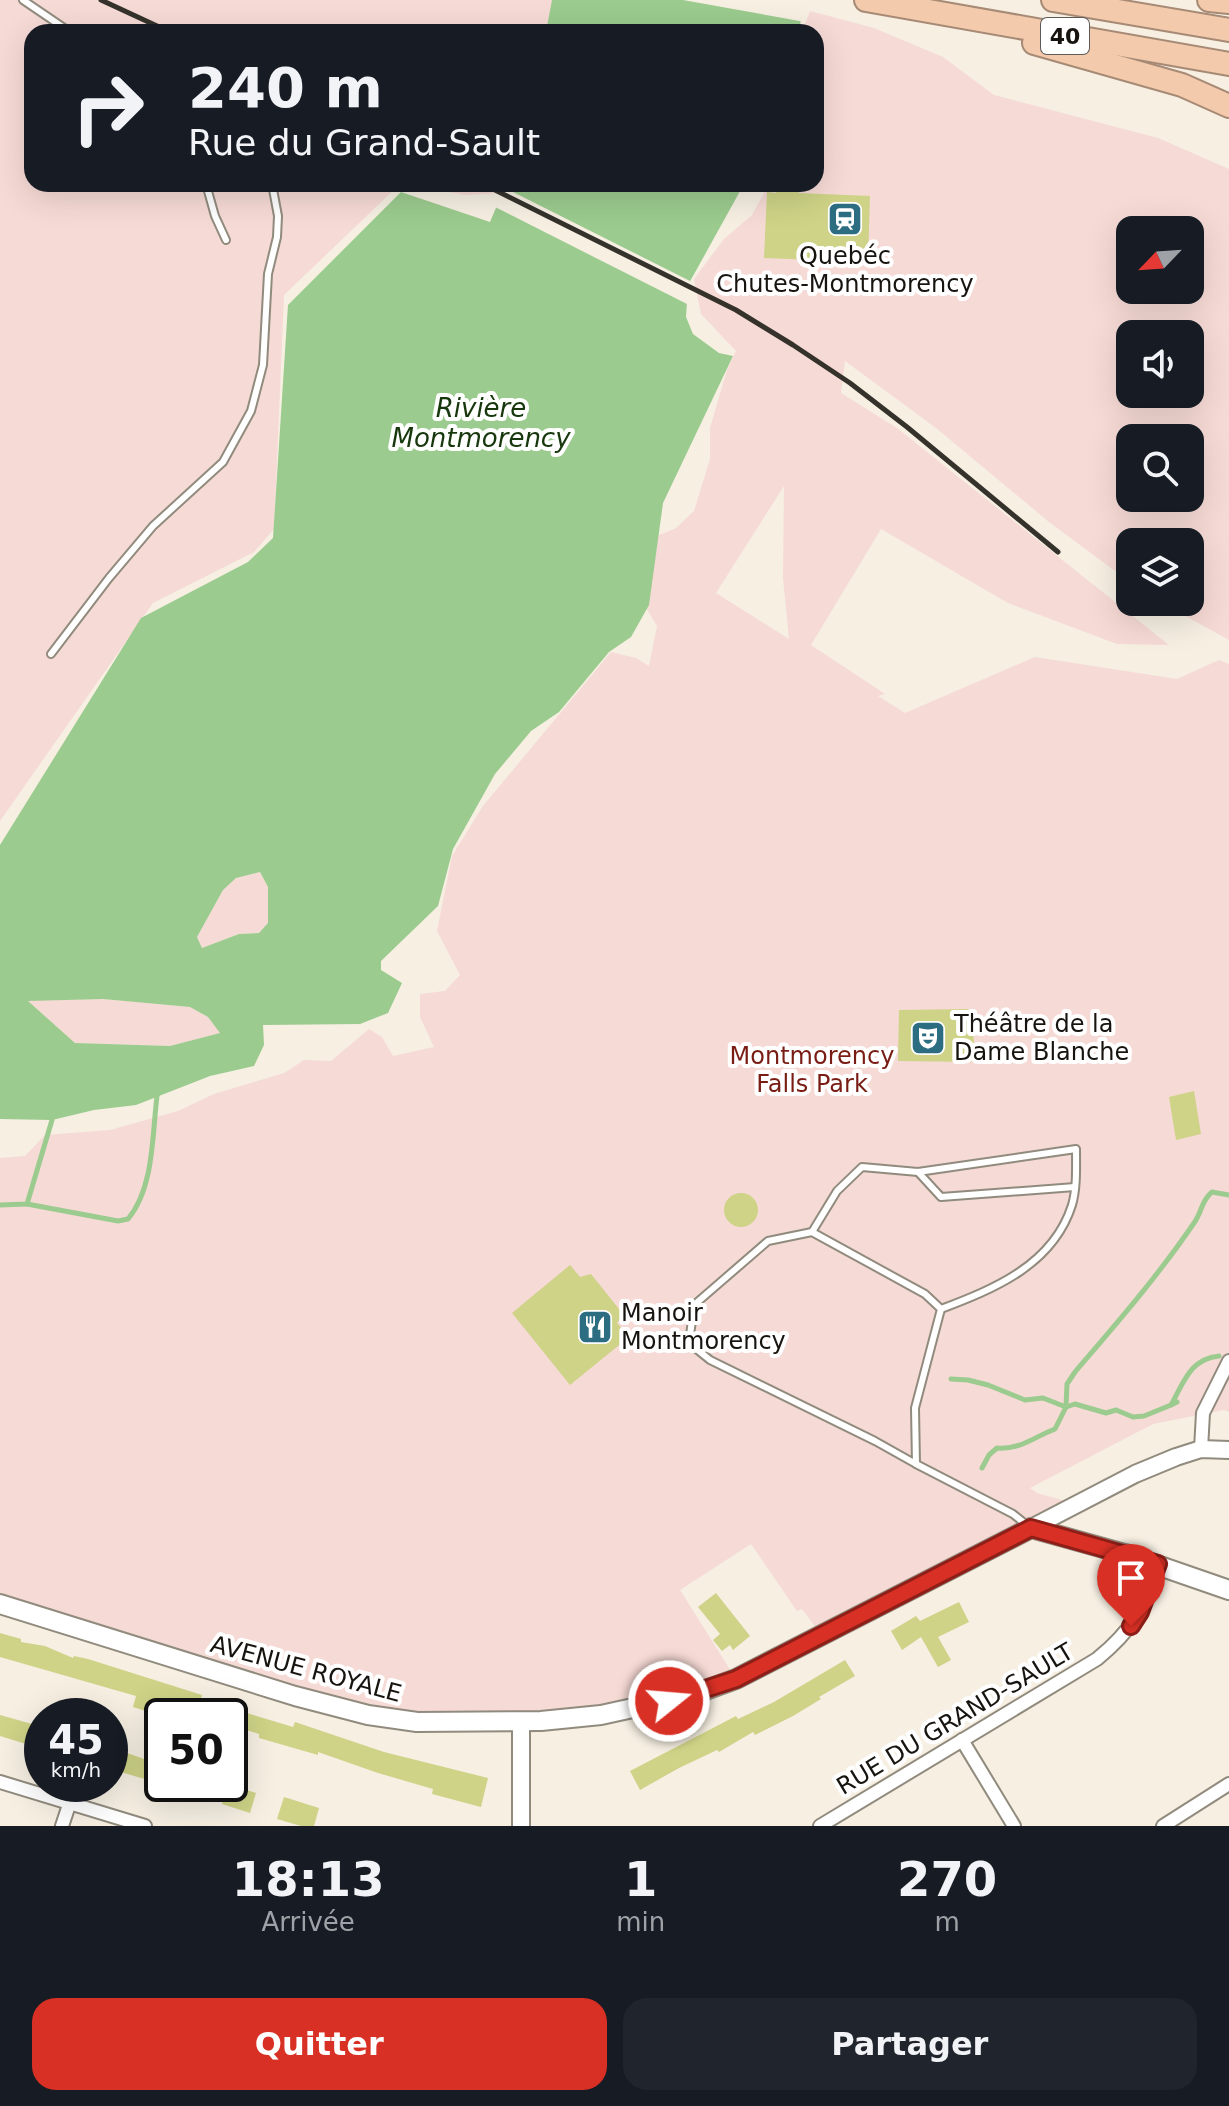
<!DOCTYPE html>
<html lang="fr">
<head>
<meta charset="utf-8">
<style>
  :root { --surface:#171b24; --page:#20242c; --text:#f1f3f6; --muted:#9ea1a6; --accent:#d93025 }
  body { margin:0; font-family:"DejaVu Sans",sans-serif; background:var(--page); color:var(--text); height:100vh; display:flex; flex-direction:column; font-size:30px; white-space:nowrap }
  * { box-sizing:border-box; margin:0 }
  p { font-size:26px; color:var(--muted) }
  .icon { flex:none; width:44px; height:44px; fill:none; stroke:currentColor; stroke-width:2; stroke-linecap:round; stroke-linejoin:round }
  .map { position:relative; height:1826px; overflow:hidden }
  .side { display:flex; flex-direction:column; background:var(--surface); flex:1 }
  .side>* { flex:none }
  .top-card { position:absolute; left:24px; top:24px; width:800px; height:168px; border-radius:24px; box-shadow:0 8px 32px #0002; background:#171b24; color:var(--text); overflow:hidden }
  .needle { width:52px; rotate:245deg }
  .tools { position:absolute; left:1116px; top:216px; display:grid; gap:16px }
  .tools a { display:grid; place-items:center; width:88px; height:88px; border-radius:16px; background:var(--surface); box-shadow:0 8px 32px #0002; font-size:40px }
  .speed { position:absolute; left:24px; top:1698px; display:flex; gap:16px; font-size:40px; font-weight:700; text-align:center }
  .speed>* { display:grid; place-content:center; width:104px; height:104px; border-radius:50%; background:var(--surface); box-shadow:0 8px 32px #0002; line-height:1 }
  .speed small { font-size:20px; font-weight:400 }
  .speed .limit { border:4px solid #111; border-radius:12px; background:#fff; color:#111 }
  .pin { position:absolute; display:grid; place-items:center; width:68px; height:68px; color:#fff; margin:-82px -34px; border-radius:50% 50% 50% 0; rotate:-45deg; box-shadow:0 0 8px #0007 }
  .pin .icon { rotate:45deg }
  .me { position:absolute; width:88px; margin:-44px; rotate:73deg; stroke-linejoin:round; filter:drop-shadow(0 0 6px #0008) }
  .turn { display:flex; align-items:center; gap:28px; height:168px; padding:0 32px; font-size:36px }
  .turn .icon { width:104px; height:104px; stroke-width:2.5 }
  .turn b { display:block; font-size:56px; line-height:68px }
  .eta { display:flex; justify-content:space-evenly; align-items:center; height:136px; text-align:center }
  .eta b { font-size:48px; font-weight:700; line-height:56px }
  .button { display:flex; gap:16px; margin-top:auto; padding:16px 32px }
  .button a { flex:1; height:92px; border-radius:24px; background:var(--accent); color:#fff; font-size:32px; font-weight:700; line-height:92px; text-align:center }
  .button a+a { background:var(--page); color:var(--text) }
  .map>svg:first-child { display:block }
  .green { fill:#f6dad5; fill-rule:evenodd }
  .water { fill:#9bcb8e; fill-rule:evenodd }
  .pier { fill:#f6efe2 }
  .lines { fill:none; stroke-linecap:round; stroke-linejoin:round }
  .stream { stroke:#9bcb8e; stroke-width:5 }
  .building { fill:#ced387 }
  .service-casing { stroke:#918b7e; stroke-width:10 }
  .minor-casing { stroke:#918b7e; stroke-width:16 }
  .tertiary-casing { stroke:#918b7e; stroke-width:20 }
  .secondary-casing { stroke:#918b7e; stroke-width:22 }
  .motorway-casing { stroke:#a78a75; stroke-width:26 }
  .service { stroke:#fff; stroke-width:6 }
  .minor { stroke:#fff; stroke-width:12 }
  .tertiary { stroke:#fff; stroke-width:16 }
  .secondary { stroke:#fff; stroke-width:18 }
  .motorway { stroke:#f4caac; stroke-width:22 }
  .rail { stroke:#35322c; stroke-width:5 }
  .route-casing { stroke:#8d1f18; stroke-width:20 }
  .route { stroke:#d93025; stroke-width:14 }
  .labels { text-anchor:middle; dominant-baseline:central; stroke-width:8; stroke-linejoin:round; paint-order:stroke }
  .shield { fill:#fff; stroke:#5d5a58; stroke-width:2 }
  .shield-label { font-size:22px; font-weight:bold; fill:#171410 }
  .poi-label { font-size:24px; fill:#171410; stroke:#fff; text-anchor:start }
  .park-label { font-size:24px; fill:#791d14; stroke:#fff }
  .street-label { font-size:24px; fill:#171410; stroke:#fff }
  .water-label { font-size:26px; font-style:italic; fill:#17370d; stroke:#fff }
</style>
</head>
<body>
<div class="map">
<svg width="1229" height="1826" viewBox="0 0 1229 1826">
  <rect width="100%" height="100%" fill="#f6efe2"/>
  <!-- green -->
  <g class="green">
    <path d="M0,0H564L557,32H32V184H400L284,295L274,529L254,552L153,603L0,821Z"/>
    <path d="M810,11L874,28L943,57L994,95L1158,138L1229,169V640L1160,602H1190V542H1130V582L1049,522L936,428L845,361L841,393L897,428L1169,645L1117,644L1008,603L881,529L811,645L885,694L878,696L905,713L1035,657L1177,679L1219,660L1229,664V1412L1224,1410L1153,1424L1030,1488L1037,1493L1076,1504L822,1636L802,1609L797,1611L751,1544L680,1590L736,1679L647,1707L417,1722L0,1604V1158L25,1156L45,1135L110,1130L178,1111L214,1094L284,1073L304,1060L331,1061L369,1029L382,1037L393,1056L434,1047L420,1017V994L445,991L460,975L437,931L452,856L483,806L611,652L636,658L649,666L657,626L638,594L650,539L676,528L694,511L710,459V428L727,370L736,351L701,314L694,279L724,239L752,215L769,184H816V32H802ZM1130,230H1190V290H1130ZM1130,334H1190V394H1130ZM1130,438H1190V498H1130ZM784,486L783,578L789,639L716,593Z"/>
    <path d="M410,184H524L522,192L464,195Z"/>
    <path d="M260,872L268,887V923L259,933L239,934L202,948L197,937L223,890L236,878Z"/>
    <path d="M104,999L190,1007L208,1017L221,1033L170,1046L75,1043L27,1000Z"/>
  </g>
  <!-- water -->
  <g class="water">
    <path d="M552,0H804L799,32H546Z"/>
    <path d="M506,184H744L688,285L686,317L693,334L719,353L733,356L663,503L649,605L631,637L609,652L559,712L531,731L495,774L453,849L438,906L381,961V970L402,983L388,1013L360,1024L263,1025L264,1045L254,1066L210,1076L136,1105L94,1110L52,1120L0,1119V845L141,618L248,562L273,538L288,305L401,192L490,222ZM260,872L268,887V923L259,933L239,934L202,948L197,937L223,890L236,878ZM103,999L190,1007L208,1017L220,1033L170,1046L75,1043L28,1001Z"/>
  </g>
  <!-- pier -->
  <g class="pier">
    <path d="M683,0H808L805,22Z"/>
    <path d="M501,186L694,283L691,306L493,206Z"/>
  </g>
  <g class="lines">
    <!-- stream -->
    <g class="stream">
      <path d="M27,1204L118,1221L128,1219C154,1188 152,1136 157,1096"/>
      <path d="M0,1205L27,1204L52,1120"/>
      <path d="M951,1379L968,1380L988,1385L1025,1400L1043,1398L1066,1407L1075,1404L1106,1413L1116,1410L1133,1417L1144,1416L1171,1405"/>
      <path d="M1177,1402L1171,1405C1184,1382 1190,1359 1219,1356"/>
      <path d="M982,1468L989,1455L997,1448C1020,1450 1034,1437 1055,1429L1066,1407L1067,1384L1075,1372C1116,1324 1158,1276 1194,1223C1202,1212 1201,1201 1212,1192L1229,1195"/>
    </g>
  </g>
  <!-- building -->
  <g class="building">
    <path d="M777,184H800L799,193L870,196L868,262L764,258L767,192L776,193Z"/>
    <path d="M972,1009L975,1062L898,1061L899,1010Z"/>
    <path d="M1194,1091L1201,1134L1176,1140L1169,1097Z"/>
    <circle cx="741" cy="1210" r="17"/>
    <path d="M570,1265L580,1277L591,1274L623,1314L617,1323L629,1337L570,1385L512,1313Z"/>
    <path d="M716,1593L750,1636L733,1650L730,1645L722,1651L713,1640L720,1634L698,1607Z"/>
    <path d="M959,1602L969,1622L938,1637L951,1660L938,1667L921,1637L902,1650L891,1631L916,1616L920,1621Z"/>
    <path d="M0,1633L21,1639V1642L45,1646L73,1658L74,1656L88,1659L202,1695L201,1699L293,1727L295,1722L384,1752L488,1778L481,1807L432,1794L433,1789L378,1773L318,1752V1755L259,1738V1734L230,1725V1716H193L151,1703L149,1712L133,1707L136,1696L0,1657Z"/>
    <path d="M845,1660L855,1676L819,1697L821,1699L793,1716L755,1735L753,1732L719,1752L717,1750L679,1768L640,1790L630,1771L736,1716L738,1719L774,1702Z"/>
    <path d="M0,1715L32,1724L26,1744L0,1736Z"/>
    <path d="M110,1747L147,1760V1758L162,1763V1784L110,1769Z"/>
    <path d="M180,1784H228L256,1793L250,1813L222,1804L223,1800L179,1787Z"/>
    <path d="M284,1797L319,1808L314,1826H301L277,1819Z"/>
  </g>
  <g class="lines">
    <!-- service casing -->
    <g class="service-casing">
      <g id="service">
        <path d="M23,0L70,32"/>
        <path d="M206,184L215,216L226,240"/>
        <path d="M51,654L109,578L153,526L223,462L251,411L263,365L268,274L277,237L278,216L272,184"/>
        <path d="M918,1172L941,1197L1075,1187"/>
        <path d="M812,1232L925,1294L941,1309L915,1408L916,1464L875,1441L710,1360L689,1343L694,1305L768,1241Z"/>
        <path d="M812,1232L837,1191L862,1167L918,1172L1076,1149C1076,1168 1077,1188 1072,1205C1053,1265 994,1289 941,1309"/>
        <path d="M916,1464L1013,1514L1028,1526"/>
      </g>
    </g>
    <!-- minor casing -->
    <g class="minor-casing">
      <g id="minor">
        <path d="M1201,1449L1203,1413L1229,1361"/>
        <path d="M962,1740L1014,1826"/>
        <path d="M0,1782L145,1826"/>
        <path d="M62,1826L70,1802"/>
        <path d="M820,1826L1097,1659C1136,1627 1141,1610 1158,1564"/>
        <path d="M1163,1826L1229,1784"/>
      </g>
    </g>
    <!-- tertiary casing -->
    <g class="tertiary-casing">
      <g id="tertiary">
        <path d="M1031,1528L1135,1474L1176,1457L1201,1449L1229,1450"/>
        <path d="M521,1721V1826"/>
      </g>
    </g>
    <!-- secondary casing -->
    <g class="secondary-casing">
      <path id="secondary" d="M0,1604L295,1696L368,1715L417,1722L541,1721L601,1715L692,1695L736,1679L1031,1528L1125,1554L1229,1590"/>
    </g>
    <!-- motorway casing -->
    <g class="motorway-casing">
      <g id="motorway">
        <path d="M866,0L1229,64"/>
        <path d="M1053,0L1229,30"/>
        <path d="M1209,0L1229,2"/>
        <path d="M1034,43L1182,85L1229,106"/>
      </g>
    </g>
    <!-- service -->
    <use href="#service" class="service"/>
    <!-- minor -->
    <use href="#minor" class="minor"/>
    <!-- tertiary -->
    <use href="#tertiary" class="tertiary"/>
    <!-- secondary -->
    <use href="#secondary" class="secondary"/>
    <!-- motorway -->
    <use href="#motorway" class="motorway"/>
    <!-- rail -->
    <g class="rail">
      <path d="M101,0L170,32"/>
      <path d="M483,184L736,310L793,345L850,383L907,427L1058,552"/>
    </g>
  </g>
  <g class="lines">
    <!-- route casing -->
    <g class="route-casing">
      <path id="route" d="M669,1701L736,1679L1031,1528L1158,1564L1140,1612L1131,1626"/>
    </g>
    <!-- route -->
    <use href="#route" class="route"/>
  </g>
  <!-- icons -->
  <defs>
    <g id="station-square" transform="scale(1.8)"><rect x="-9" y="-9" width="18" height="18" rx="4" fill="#2d6d81" stroke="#fff"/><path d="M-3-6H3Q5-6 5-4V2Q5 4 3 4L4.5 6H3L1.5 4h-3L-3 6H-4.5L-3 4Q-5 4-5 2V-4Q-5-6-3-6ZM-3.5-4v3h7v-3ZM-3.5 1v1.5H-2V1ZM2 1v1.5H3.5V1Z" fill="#fff"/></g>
    <g id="theatre-square" transform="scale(1.8)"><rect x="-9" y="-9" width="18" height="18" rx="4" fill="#2d6d81" stroke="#fff"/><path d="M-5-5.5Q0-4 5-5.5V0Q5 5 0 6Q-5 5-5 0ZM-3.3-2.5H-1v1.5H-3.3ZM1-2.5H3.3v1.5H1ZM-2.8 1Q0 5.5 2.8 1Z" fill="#fff"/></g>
    <g id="restaurant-square" transform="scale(1.8)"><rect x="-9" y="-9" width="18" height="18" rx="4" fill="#2d6d81" stroke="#fff"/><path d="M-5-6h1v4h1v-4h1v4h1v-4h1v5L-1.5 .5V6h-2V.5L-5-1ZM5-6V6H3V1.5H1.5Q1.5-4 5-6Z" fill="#fff"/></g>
  </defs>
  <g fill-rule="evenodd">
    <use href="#station-square" x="845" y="219"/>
    <use href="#theatre-square" x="928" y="1038"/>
    <use href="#restaurant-square" x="595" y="1327"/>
  </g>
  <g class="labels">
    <!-- shield labels -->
    <rect class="shield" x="1041" y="18" width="48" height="36" rx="6"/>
    <g class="shield-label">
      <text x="1065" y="36">40</text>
    </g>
    <!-- poi labels -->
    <g class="poi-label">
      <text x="845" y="256" text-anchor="middle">Quebéc<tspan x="845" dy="28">Chutes-Montmorency</tspan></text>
      <text x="954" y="1024">Théâtre de la<tspan x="954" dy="28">Dame Blanche</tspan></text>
      <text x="621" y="1313">Manoir<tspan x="621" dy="28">Montmorency</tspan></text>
    </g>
    <!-- park labels -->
    <g class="park-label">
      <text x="812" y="1056">Montmorency<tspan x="812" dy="28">Falls Park</tspan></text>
    </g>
    <!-- street labels -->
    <g class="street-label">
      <text transform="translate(306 1669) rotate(15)">AVENUE ROYALE</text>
      <text transform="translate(955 1719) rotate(-31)">RUE DU GRAND-SAULT</text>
    </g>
    <!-- water labels -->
    <g class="water-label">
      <text x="481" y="408">Rivière<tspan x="481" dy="30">Montmorency</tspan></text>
    </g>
  </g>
</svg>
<div class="tools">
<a><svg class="needle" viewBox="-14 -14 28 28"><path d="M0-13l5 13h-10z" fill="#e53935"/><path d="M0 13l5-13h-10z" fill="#9ea1a6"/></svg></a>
<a><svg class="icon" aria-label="sound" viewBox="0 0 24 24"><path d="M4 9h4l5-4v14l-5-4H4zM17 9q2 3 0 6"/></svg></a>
<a><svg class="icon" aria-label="search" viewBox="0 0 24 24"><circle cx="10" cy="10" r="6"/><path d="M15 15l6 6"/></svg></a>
<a><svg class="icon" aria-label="layers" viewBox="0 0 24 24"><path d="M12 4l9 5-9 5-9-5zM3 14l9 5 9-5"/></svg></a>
</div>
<div class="speed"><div>45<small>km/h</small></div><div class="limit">50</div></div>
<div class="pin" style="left:1131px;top:1626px;background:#d93025"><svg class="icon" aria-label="arrive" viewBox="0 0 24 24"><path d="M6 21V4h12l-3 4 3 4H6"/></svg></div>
<svg class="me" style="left:669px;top:1701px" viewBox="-20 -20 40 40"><circle r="17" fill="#d93025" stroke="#fff" stroke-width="3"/><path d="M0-11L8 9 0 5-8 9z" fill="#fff"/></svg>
<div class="top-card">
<div class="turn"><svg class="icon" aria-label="right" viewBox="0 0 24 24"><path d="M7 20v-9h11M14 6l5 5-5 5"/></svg><div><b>240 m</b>Rue du Grand-Sault</div></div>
</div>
</div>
<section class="side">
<div class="eta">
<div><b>18:13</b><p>Arrivée</p></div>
<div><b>1</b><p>min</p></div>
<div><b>270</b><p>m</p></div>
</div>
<div class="button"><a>Quitter</a><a>Partager</a></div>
</section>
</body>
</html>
